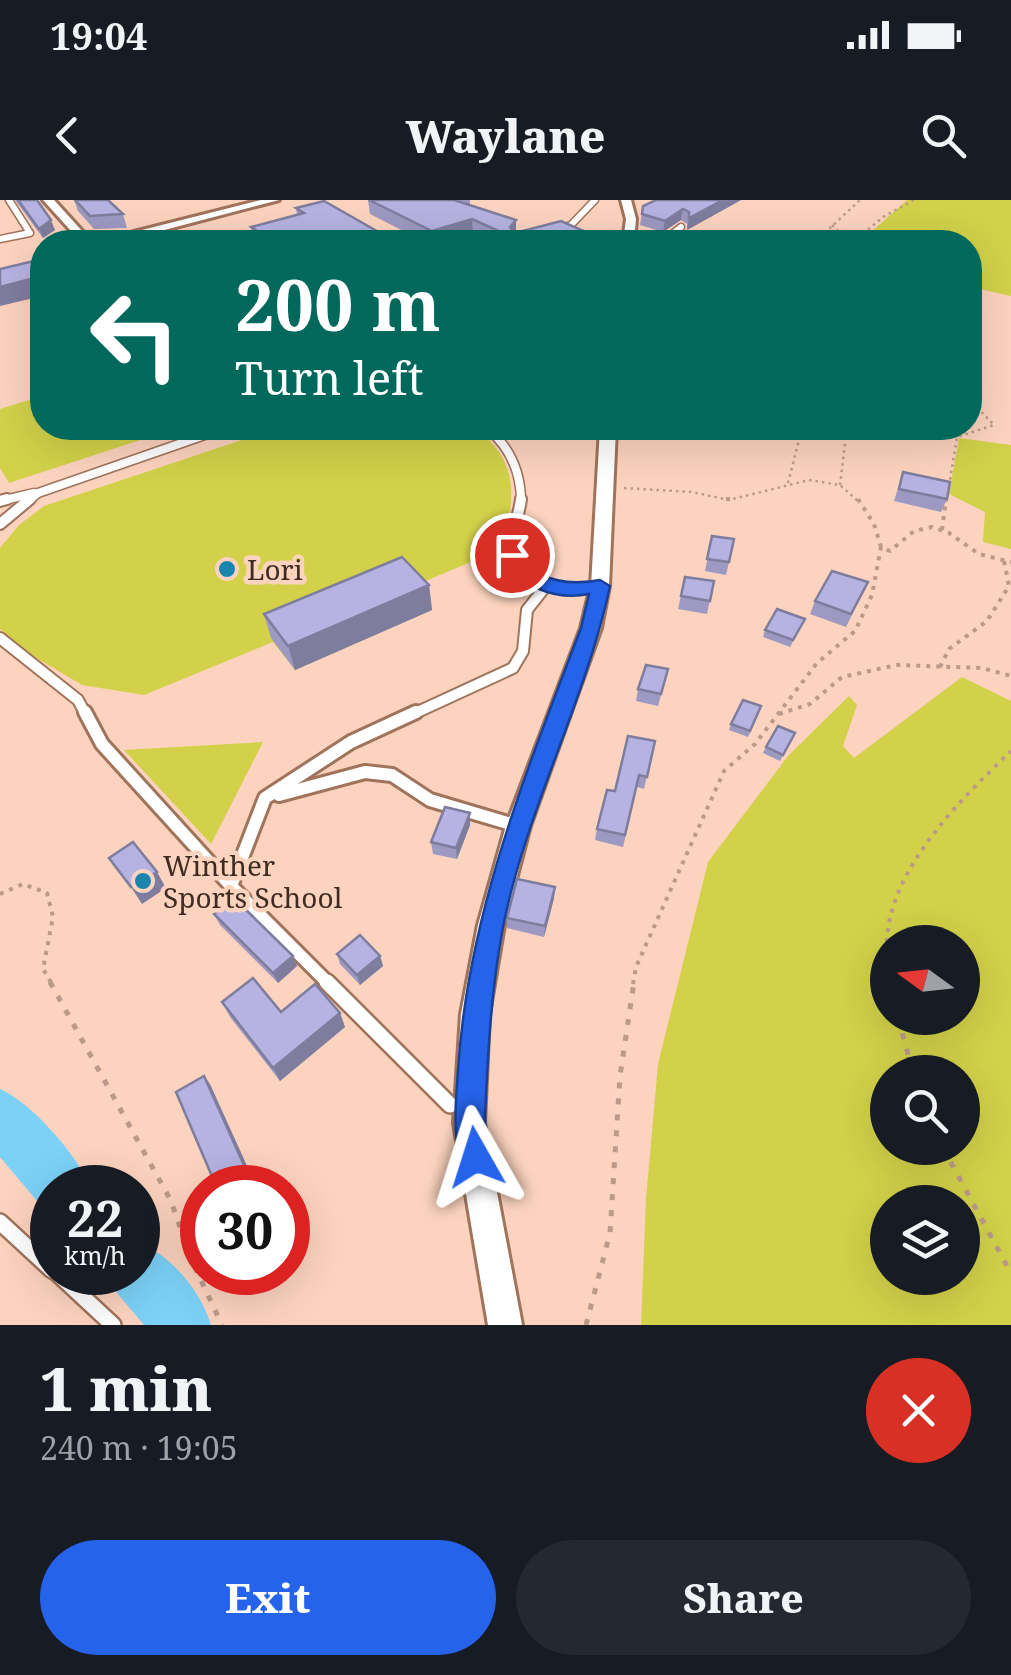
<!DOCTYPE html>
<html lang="en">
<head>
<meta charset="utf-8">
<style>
  :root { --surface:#171b24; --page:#242831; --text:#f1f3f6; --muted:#9ea1a6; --accent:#2563eb }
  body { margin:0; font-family:"Noto Serif",serif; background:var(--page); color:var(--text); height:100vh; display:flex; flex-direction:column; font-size:38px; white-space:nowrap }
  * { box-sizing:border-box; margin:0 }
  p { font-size:32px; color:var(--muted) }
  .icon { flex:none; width:55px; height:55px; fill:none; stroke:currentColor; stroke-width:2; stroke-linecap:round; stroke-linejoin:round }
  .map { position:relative; height:1125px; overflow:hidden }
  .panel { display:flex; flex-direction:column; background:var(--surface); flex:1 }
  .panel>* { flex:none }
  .hud { position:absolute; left:30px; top:30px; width:952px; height:210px; border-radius:40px; box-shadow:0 10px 40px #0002; background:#00695c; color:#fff; overflow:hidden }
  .needle { width:65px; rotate:285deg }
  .controls { position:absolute; left:870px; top:725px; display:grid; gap:20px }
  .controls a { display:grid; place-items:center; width:110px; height:110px; border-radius:50%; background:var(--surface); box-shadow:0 10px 40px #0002; font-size:50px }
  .speed { position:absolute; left:30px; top:965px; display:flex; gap:20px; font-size:50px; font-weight:700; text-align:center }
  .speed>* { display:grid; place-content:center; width:130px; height:130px; border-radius:50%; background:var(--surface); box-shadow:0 10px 40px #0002; line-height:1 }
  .speed small { font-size:25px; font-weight:400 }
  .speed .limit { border:15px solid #d22; background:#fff; color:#111 }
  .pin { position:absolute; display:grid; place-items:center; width:85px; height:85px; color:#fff; margin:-42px; border:5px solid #fff; border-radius:50%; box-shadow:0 2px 10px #0007 }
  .me { position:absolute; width:110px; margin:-55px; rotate:354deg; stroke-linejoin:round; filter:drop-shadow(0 0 8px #0008) }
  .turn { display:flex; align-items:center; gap:35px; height:210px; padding:0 40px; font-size:45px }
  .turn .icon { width:130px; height:130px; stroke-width:2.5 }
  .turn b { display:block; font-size:70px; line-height:85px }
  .round { display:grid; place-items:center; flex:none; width:105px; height:105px; border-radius:52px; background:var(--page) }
  .overview { display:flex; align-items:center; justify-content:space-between; height:170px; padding:0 40px }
  h1 { font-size:60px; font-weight:800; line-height:75px }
  .primary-button { display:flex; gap:20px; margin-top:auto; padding:20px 40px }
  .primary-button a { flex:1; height:115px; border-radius:60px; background:var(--accent); color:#fff; font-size:40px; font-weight:800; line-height:115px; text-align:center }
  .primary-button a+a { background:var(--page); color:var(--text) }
  .status { display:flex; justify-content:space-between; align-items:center; height:70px; padding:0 50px; background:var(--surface); direction:ltr }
  .status svg { height:28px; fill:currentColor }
  header { display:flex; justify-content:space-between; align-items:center; height:130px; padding:0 40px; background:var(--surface); font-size:45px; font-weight:800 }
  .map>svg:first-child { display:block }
  .green { fill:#d2d149; fill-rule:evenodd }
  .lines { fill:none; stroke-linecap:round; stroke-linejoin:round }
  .river { fill:#7cd1f7; fill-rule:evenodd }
  .service-far4-casing { stroke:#a0735b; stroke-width:9 }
  .service-far3-casing { stroke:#a0735b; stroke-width:11 }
  .service-far2-casing { stroke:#a0735b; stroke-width:14 }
  .service-far1-casing { stroke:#a0735b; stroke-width:18 }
  .service-casing { stroke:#a0735b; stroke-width:20 }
  .minor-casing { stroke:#a0735b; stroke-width:6 }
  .path-far2 { stroke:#bc9a89; stroke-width:2.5; stroke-dasharray:2.5 4; stroke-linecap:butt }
  .path-far1 { stroke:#bc9a89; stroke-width:4; stroke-dasharray:4 6; stroke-linecap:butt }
  .path { stroke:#bc9a89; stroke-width:5; stroke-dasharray:6 10; stroke-linecap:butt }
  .service-far4 { stroke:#fff; stroke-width:6 }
  .service-far3 { stroke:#fff; stroke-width:8 }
  .service-far2 { stroke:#fff; stroke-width:10 }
  .service-far1 { stroke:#fff; stroke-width:12 }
  .service { stroke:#fff; stroke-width:15 }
  .minor { fill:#fff; fill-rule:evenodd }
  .wall { fill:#9d99c2 }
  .shaded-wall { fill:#7f7d9e }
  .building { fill:#b6b2e1; stroke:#7f7d9e; stroke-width:2.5 }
  .route { fill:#2563eb; stroke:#184099; stroke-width:2.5 }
  .poi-dot { fill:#1a86ad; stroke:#fcd3be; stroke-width:4 }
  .labels { text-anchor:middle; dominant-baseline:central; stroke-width:9; stroke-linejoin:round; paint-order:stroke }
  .poi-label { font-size:28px; fill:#3e2b21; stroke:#fcd3be; text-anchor:start }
</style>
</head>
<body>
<div class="status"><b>19:04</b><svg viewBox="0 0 49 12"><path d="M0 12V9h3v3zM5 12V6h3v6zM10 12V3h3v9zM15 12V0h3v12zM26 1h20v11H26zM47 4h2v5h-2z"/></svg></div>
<header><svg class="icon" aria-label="back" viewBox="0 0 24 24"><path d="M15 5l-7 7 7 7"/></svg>Waylane<svg class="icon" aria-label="search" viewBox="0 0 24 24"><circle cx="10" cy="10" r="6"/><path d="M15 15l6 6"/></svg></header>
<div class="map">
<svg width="1011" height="1125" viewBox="0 0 1011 1125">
  <rect width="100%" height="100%" fill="#fcd3be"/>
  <!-- green -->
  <g class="green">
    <path d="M907,0H1011V96L970,87V42H860Z"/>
    <path d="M42,196V228H177L9,283L0,268V209Z"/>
    <path d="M278,228H475C520,260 518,305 497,351L411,387L432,410L295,470L273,442L144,495L82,485L23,450L0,429V348L19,325L44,306Z"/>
    <path d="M959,238L1011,245V349L983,342L985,312L949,294Z"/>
    <path d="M962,477L1011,501V1125H641L646,999L658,864L708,662L788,556L849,496L857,505L843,546L854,558ZM888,742H962V818H888ZM888,872H962V948H888ZM888,1002H962V1078H888Z"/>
    <path d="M263,542L211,644L124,550Z"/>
  </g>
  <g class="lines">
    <!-- river -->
    <g class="river">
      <path d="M0,889C32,903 77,955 91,988H52V1012L43,1008L0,957Z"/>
      <path d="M138,1042C172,1056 200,1090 211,1125H144L117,1093L109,1072H138Z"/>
    </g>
    <!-- service-far4 casing -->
    <g class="service-far4-casing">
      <g id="service-far4">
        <path d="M559,29L571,25L595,0"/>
        <path d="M0,39L30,33L9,0"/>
        <path d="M662,42L681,27"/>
      </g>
    </g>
    <!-- service-far3 casing -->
    <g class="service-far3-casing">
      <g id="service-far3">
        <path d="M487,228C510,247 521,272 521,302"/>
        <path d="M0,301L34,293"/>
        <path d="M27,302L38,293L225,228"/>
      </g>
    </g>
    <!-- service-far2 casing -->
    <g class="service-far2-casing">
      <g id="service-far2">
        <path d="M521,299C519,317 509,337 512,354C518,393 572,390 600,386"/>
        <path d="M0,301L7,299"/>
        <path d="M0,324L30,299"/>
        <path d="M0,438L78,500L86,515"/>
        <path d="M411,515L513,468L523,451L527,410L546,386"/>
      </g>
    </g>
    <!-- service-far1 casing -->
    <g class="service-far1-casing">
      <g id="service-far1">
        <path d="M85,512L102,544L231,686"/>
        <path d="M279,595L365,572L392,575L430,600L518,626"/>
        <path d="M329,784L231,686L265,598L351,542L416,512"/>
      </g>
    </g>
    <!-- service casing -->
    <g class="service-casing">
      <g id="service">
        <path d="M327,782L450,905"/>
        <path d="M0,1022L52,1070"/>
        <path d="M56,1072L113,1125"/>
      </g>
    </g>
    <!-- minor casing -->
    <g class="minor-casing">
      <g id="minor">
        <path d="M43,0H54L84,33H130L261,0H279L130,39H91L92,42H81Z"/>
        <path d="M621,0H631L636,19L634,42H623L626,19Z"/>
        <path d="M600,228H616L609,386L601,428L530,626L504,725L489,814L484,923L522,1125H488L454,923L461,814L478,725L506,626L581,428L591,386Z"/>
      </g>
    </g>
    <!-- path-far2 -->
    <g class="path-far2">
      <path d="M832,25L850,42"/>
      <path d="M815,42L860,0"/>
      <path d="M853,42L883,17L914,0"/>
      <path d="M788,283L802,228"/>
      <path d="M840,285L847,228"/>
      <path d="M949,286L957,237L994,225L970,200"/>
      <path d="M624,288L692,292L729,300L809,280L840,285L859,302"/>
      <path d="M946,302L947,295"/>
    </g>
    <!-- path-far1 -->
    <g class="path-far1">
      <path d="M726,299H732"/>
      <path d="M858,299L874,324L881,347L890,351L914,331L932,327L949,333L979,354L1011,362"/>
      <path d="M942,330L946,299"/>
      <path d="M940,467L949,449L987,421L1009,386L1004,361"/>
      <path d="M779,514L810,504L842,477L897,465L982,468L1011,476"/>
      <path d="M0,694L23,684L47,693L53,717L43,769L52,784"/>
      <path d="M888,762C876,681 958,602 1011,551"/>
      <path d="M633,784L636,767L724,571L755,544L817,463L855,431L872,395L881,347"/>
    </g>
    <!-- path -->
    <g class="path">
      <path d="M50,782L171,1001L191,1059L222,1125"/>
      <path d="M898,818L913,872"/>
      <path d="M943,948L1011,1073"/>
      <path d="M586,1125L610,1033L620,876L634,782"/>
    </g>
    <!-- service-far4 -->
    <use href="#service-far4" class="service-far4"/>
    <!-- service-far3 -->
    <use href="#service-far3" class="service-far3"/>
    <!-- service-far2 -->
    <use href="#service-far2" class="service-far2"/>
    <!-- service-far1 -->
    <use href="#service-far1" class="service-far1"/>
    <!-- service -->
    <use href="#service" class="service"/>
    <!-- minor -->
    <use href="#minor" class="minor"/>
  </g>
  <!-- wall -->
  <g class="wall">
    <path d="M15,0H37L55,30L43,38Z"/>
    <path d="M74,0H108L123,14L127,28L94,29L78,11Z"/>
    <path d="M368,0H470V5L516,20V33L593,35V42H492L473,34L445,42H425L370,14Z"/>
    <path d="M656,0H741L687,30V24L681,20L663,32L640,25L643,6Z"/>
    <path d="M296,8L396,42H254L251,27L297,15Z"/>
    <path d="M903,272L947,299L941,312L894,301Z"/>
    <path d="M712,336L729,362L726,375L705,371Z"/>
    <path d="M685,377L714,381L707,414L678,409Z"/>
    <path d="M868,382L846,427L810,414L815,401Z"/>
    <path d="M429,385L432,410L295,470L271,438L264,414Z"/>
    <path d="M805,419L790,447L763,437L765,430Z"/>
    <path d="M668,469L658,506L636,501L638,489Z"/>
    <path d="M759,512L748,537L729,530L731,524Z"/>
    <path d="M795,533L780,561L763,553L766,547Z"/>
    <path d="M655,541L644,589L637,587L623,647L595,640L597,629L615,591Z"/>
    <path d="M470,625L457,659L433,654L431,642Z"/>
    <path d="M555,687L554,698L544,737L507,728V718Z"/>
    <path d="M214,714L293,756L297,766L278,783L220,725Z"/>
    <path d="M337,754L380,756L383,766L360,785L340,764Z"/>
    <path d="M222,802L281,812L340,813L345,827L280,881L230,817Z"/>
  </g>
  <!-- shaded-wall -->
  <g class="shaded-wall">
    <path d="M723,0H741L687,30L689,18Z"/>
    <path d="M683,9L681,20L663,32L665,21Z"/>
    <path d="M472,19L473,34L445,42H432V31Z"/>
    <path d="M51,20L55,30L43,38L39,29Z"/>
    <path d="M516,20V35L510,27Z"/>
    <path d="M593,35V42H571Z"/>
    <path d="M42,76V96L0,106V87Z"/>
    <path d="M429,385L432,410L295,470L288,446Z"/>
    <path d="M470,613V625L457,659L456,648Z"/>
    <path d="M157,672L166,688L142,704L131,687Z"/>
    <path d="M555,687L554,698L544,737L545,726Z"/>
    <path d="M293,756L297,766L278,783L273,773Z"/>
    <path d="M380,756L383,766L360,785L357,775Z"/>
    <path d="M340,813L345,827L280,881L273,868Z"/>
    <path d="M204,876L210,884L257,988H241Z"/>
  </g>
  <!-- building -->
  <g class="building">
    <path d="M18,0H37L51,20L39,29Z"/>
    <path d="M75,0H108L123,14L90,16Z"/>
    <path d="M369,0H454L516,20L510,27L515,33L561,21L593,35L571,42H524L472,19L432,31Z"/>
    <path d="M656,0H723L689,18V12L683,9L665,21L642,14L643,6Z"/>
    <path d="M324,1L396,42H274L251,27L304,13L296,8Z"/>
    <path d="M42,59V76L0,87V69Z"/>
    <path d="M903,272L950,282L947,299L899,289Z"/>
    <path d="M712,336L734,339L729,362L707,359Z"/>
    <path d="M402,357L429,385L288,446L264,414Z"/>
    <path d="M832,371L868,382L851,414L815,401Z"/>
    <path d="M685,377L714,381L710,401L681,396Z"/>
    <path d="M777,409L805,419L793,440L765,430Z"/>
    <path d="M646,465L668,469L661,494L638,489Z"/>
    <path d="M743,500L761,506L750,531L731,524Z"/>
    <path d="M778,526L795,533L783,555L766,547Z"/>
    <path d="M628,536L655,541L647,577L639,575L625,635L597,629L607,590L615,591Z"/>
    <path d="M445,607L470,613L456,648L431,642Z"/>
    <path d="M133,642L157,672L131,687L109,658Z"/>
    <path d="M517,679L555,687L545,726L507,718Z"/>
    <path d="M234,698L293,756L273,773L214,714Z"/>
    <path d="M360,735L380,756L357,775L337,754Z"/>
    <path d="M253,778L281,812L315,784L340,813L273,868L222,802Z"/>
    <path d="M204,876L251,981L241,988H217L176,892Z"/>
  </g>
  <!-- route -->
  <path class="route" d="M512,350L518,351C536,382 567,386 600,380L610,386C585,503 526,610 503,727C491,790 488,852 485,916C484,935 494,950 487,968L476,973L464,968C451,936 456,903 458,870C468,713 526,573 581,428L589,394C555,401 517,386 503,355Z"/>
  <!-- markers -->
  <g class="poi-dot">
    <circle cx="227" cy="369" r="10"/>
    <circle cx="143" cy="681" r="10"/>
  </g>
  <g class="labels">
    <!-- poi labels -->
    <g class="poi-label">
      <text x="247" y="369">Lori</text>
      <text x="163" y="665">Winther<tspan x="163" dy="32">Sports School</tspan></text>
    </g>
  </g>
</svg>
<div class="controls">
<a><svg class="needle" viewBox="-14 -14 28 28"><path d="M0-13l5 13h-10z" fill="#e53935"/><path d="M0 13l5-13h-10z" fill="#9ea1a6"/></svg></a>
<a><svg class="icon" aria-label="search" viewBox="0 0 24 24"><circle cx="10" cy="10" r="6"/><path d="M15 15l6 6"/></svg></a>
<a><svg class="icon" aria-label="layers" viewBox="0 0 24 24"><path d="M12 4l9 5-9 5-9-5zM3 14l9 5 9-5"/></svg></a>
</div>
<div class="speed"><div>22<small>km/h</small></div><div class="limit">30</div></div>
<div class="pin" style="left:512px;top:355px;background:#d93025"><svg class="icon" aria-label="arrive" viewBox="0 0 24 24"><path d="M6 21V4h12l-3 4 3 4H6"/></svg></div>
<svg class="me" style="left:476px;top:957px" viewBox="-20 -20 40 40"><path d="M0-17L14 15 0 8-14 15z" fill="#2563eb" stroke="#fff" stroke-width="4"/></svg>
<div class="hud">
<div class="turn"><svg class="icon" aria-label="left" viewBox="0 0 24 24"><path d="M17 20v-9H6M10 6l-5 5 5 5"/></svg><div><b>200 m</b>Turn left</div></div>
</div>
</div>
<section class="panel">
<div class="overview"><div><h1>1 min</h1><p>240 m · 19:05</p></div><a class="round" style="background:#d93025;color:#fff"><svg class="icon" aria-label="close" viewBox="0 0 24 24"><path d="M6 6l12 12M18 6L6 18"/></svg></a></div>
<div class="primary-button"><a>Exit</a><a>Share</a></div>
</section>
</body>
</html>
